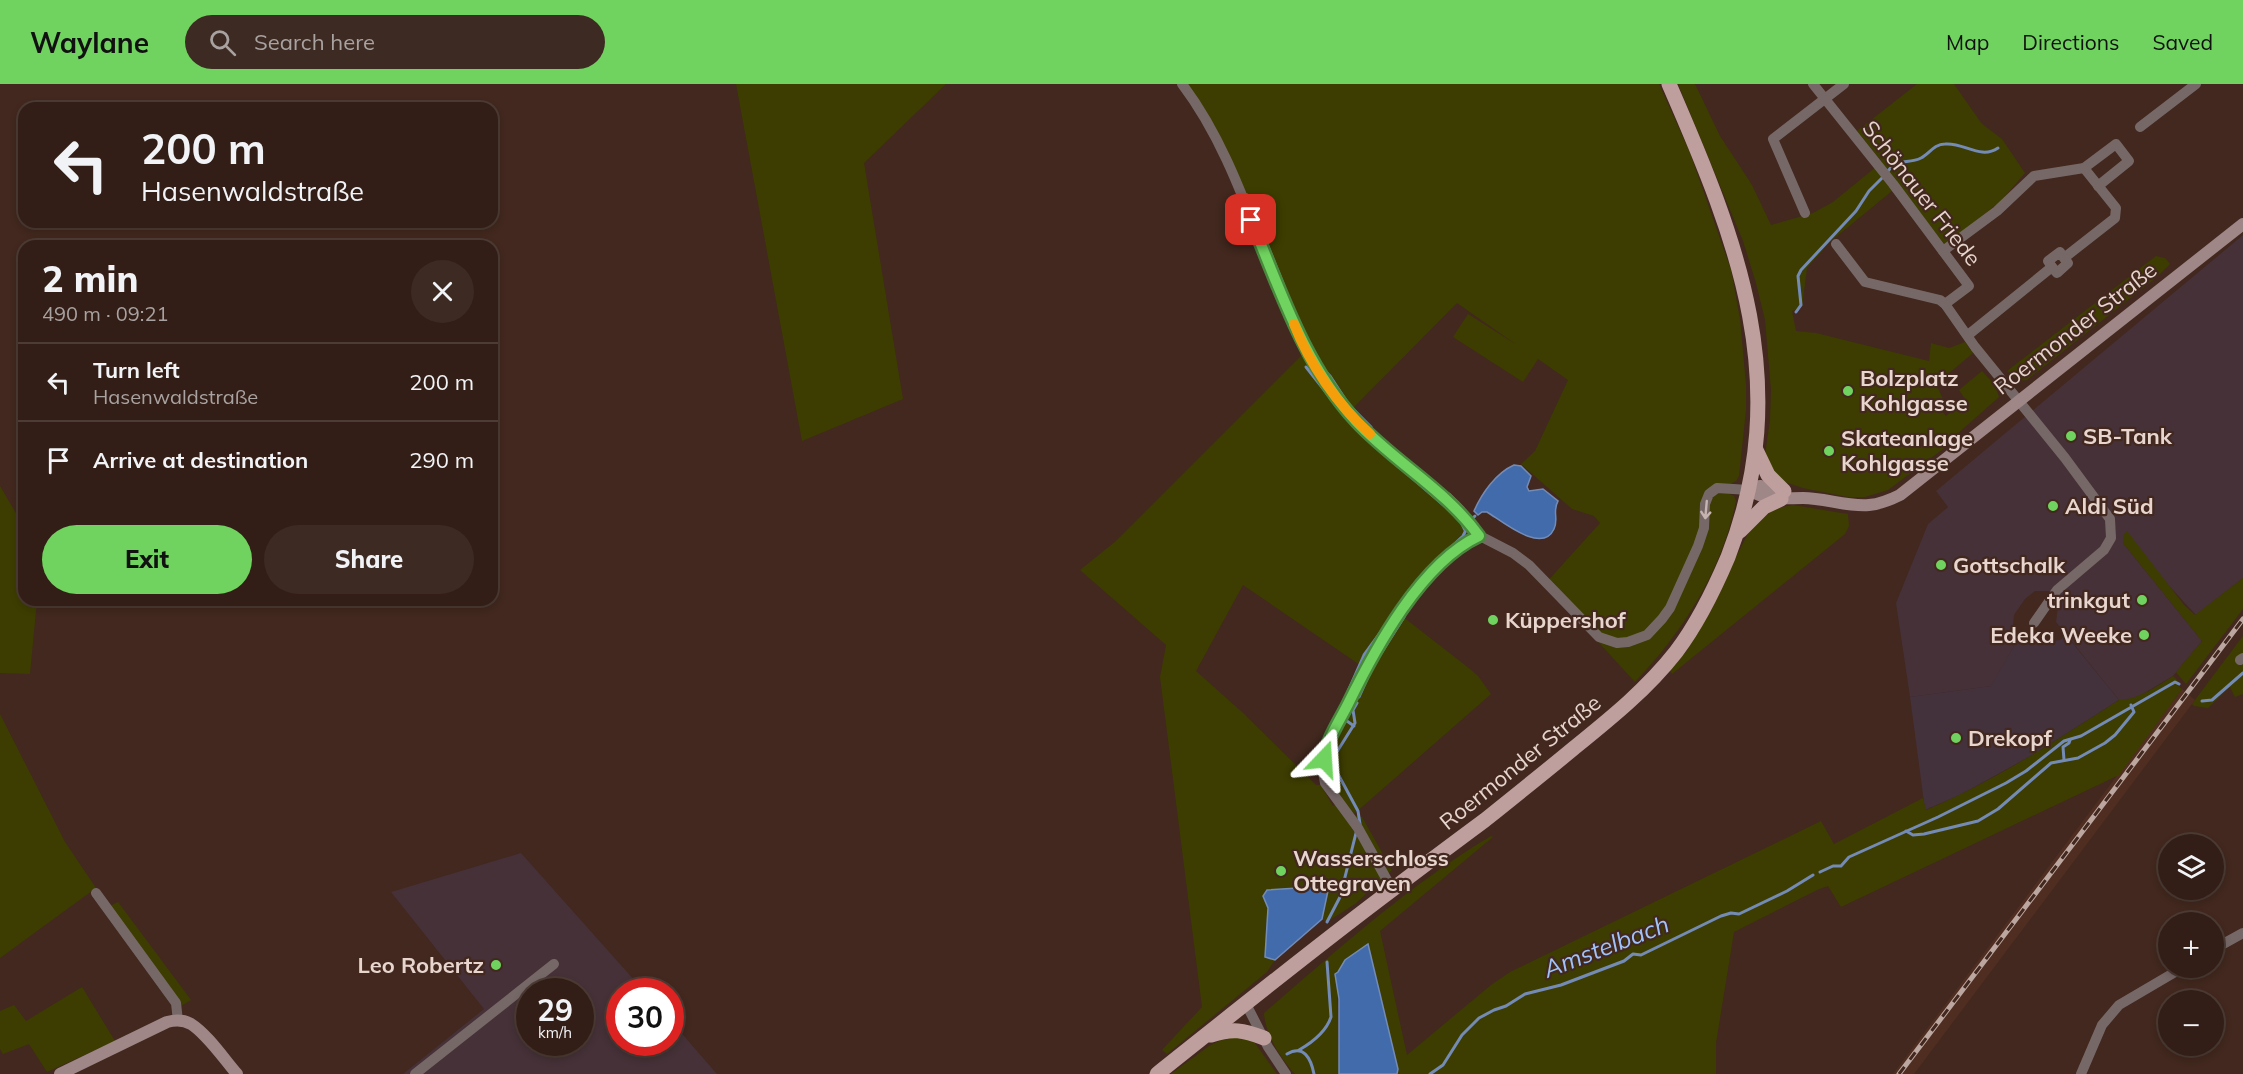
<!DOCTYPE html>
<html lang="en">
<head>
<meta charset="utf-8">
<style>
  :root { --surface:#321e16; --page:#3d2b23; --text:#f1f3f6; --muted:#a8a2a1; --line:#4d3c35; --accent:#70d35f }
  body { margin:0; font-family:Mulish,sans-serif; background:var(--page); color:var(--text); height:100vh; display:flex; flex-direction:column; font-size:22px; white-space:nowrap }
  * { box-sizing:border-box; margin:0 }
  p { font-size:20px; color:var(--muted) }
  .icon { flex:none; width:33px; height:33px; fill:none; stroke:currentColor; stroke-width:2; stroke-linecap:round; stroke-linejoin:round }
  .map { position:relative; flex:1; overflow:hidden }
  .details { position:absolute; left:18px; top:156px; width:480px; height:366px; display:flex; flex-direction:column; background:var(--surface); border-radius:18px; box-shadow:0 3px 9px #0003,0 0 0 2px var(--line) }
  .details>* { flex:none }
  .banner { position:absolute; left:18px; top:18px; width:480px; height:126px; border-radius:18px; box-shadow:0 3px 9px #0003,0 0 0 2px var(--line); background:#321e16; color:var(--text); overflow:hidden }
  .controls { position:absolute; left:2158px; top:750px; display:grid; gap:12px }
  .controls a { display:grid; place-items:center; width:66px; height:66px; border-radius:50%; background:var(--surface); box-shadow:0 3px 9px #0003,0 0 0 2px var(--line); font-size:30px }
  .speed { position:absolute; left:516px; top:894px; display:flex; gap:12px; font-size:30px; font-weight:700; text-align:center }
  .speed>* { display:grid; place-content:center; width:78px; height:78px; border-radius:50%; background:var(--surface); box-shadow:0 3px 9px #0003,0 0 0 2px var(--line); line-height:1 }
  .speed small { font-size:15px; font-weight:400 }
  .speed .limit { border:9px solid #d22; background:#fff; color:#111 }
  .pin { position:absolute; display:grid; place-items:center; width:51px; height:51px; color:#fff; margin:-26px; border-radius:12px; box-shadow:0 3px 9px #0006 }
  .me { position:absolute; width:66px; margin:-33px; rotate:20deg; stroke-linejoin:round; filter:drop-shadow(0 0 4px #0008) }
  .turn { display:flex; align-items:center; gap:21px; height:126px; padding:0 24px; font-size:27px }
  .turn .icon { width:78px; height:78px; stroke-width:2.5 }
  .turn b { display:block; font-size:42px; line-height:51px }
  .round { display:grid; place-items:center; flex:none; width:63px; height:63px; border-radius:32px; background:var(--page) }
  .summary { display:flex; align-items:center; justify-content:space-between; height:102px; padding:0 24px }
  h1 { font-size:36px; font-weight:800; line-height:45px }
  .action { display:flex; gap:12px; margin-top:auto; padding:12px 24px }
  .action a { flex:1; height:69px; border-radius:36px; background:var(--accent); color:#111; font-size:24px; font-weight:800; line-height:69px; text-align:center }
  .action a+a { background:var(--page); color:var(--text) }
  ul { padding:0; list-style:none }
  li { display:flex; align-items:center; gap:18px; height:78px; padding:0 24px; border-top:2px solid var(--line) }
  li div { flex:1 }
  li b { display:block; font-size:22px }
  li em { font-style:normal }
  header { display:flex; align-items:center; gap:36px; box-sizing:border-box; height:84px; padding:0 30px; background:var(--accent); color:#111 }
  header strong { font-size:28px }
  nav { display:flex; gap:33px; margin-inline-start:auto; font-size:21px }
  .search { width:420px; height:54px; background:var(--page); display:flex; align-items:center; gap:15px; box-sizing:border-box; padding:0 21px; border-radius:33px; color:var(--muted); font-size:22px }
  .map>svg:first-child { display:block }
  .commercial { fill:#453137; fill-rule:evenodd }
  .industrial { fill:#43313b }
  .built { fill:#4f2e21 }
  .green { fill:#3d3d01 }
  .water { fill:#426bac; stroke:#748bb6; stroke-width:1.5 }
  .lines { fill:none; stroke-linecap:round; stroke-linejoin:round }
  .stream { stroke:#748bb6; stroke-width:3 }
  .street { stroke:#776868; stroke-width:10 }
  .secondary { stroke:#9f8787; stroke-width:12 }
  .primary { stroke:#be9f9e; stroke-width:15 }
  .rail-casing { stroke:#bca7a0; stroke-width:5 }
  .rail { stroke:#42281e; stroke-width:3; stroke-dasharray:9; stroke-linecap:butt }
  .oneway { stroke:#c5b4af }
  .route-casing { stroke:#49893e; stroke-width:15 }
  .route { stroke:#70d35f; stroke-width:10 }
  .slow { stroke:#f59e0b; stroke-width:10 }
  .poi-dot { fill:#70d35f; stroke:#42281e; stroke-width:2 }
  .labels { text-anchor:middle; dominant-baseline:central; stroke-width:4.5; stroke-linejoin:round; paint-order:stroke }
  .street-label { font-size:22px; fill:#e7d5ce; stroke:#42281e }
  .poi-label { font-size:22px; font-weight:bold; fill:#e7d5ce; stroke:#42281e; text-anchor:start }
  .water-label { font-size:24px; font-style:italic; fill:#a0c3f9; stroke:#42281e }
</style>
</head>
<body>
<header>
<strong>Waylane</strong>
<div class="search"><svg class="icon" aria-label="search" viewBox="0 0 24 24"><circle cx="10" cy="10" r="6"/><path d="M15 15l6 6"/></svg>Search here</div>
<nav><a>Map</a><a>Directions</a><a>Saved</a></nav>
</header>
<div class="map">
<svg width="2243" height="990" viewBox="0 0 2243 990">
  <rect width="100%" height="100%" fill="#42281e"/>
  <!-- commercial -->
  <g class="commercial">
    <path d="M2243,151V494L2196,531L2123,452V459L2202,557L2173,592L2141,611L2130,616H2119L2056,538L2059,515L2057,507H2035L2025,515L2014,531L2013,541L2018,555L1992,602L1910,613L1896,519L1928,440L1948,423L1936,407Z"/>
    <path d="M521,769L644,907L620,908V958H670L671,937L717,990H403L484,925L391,808ZM530,908H580V958H530Z"/>
  </g>
  <!-- industrial -->
  <path class="industrial" d="M2066,551L2119,616L2036,669L1960,711L1925,726L1910,613L1991,602L2018,555L2033,560L2060,556Z"/>
  <!-- built -->
  <path class="built" d="M2182,605L2195,616L1914,990H1893Z"/>
  <!-- green -->
  <g class="green">
    <path d="M736,0H946L864,79L903,315L802,357Z"/>
    <path d="M1179,0H1659L1690,69L1731,186L1740,235L1746,301V326L1739,392L1736,397L1714,410L1722,407L1734,412L1736,417C1722,486 1683,548 1635,598L1545,500L1600,439L1594,432L1572,425L1521,380L1535,367L1568,296L1538,275L1523,298L1453,253L1468,230L1517,261L1457,219L1355,322L1349,329L1475,445L1428,486L1360,581L1243,501L1196,587L1242,628L1316,701H1321L1333,722L1341,715C1336,707 1330,700 1329,690C1324,647 1379,570 1402,532L1470,585L1478,592L1491,610L1354,730L1352,727L1354,731L1362,733L1392,786L1355,820L1327,838L1322,835L1329,802L1267,806L1263,812L1268,824L1265,872L1275,876L1267,888L1167,970L1162,966L1202,923L1160,593L1166,561L1080,486L1116,457L1306,267L1224,73Z"/>
    <path d="M1678,0H1695L1720,52L1752,101L1771,141L1813,129L1833,118L1882,78L1857,47L1917,0H1954L1982,40L2002,55L2025,89L2000,118L1945,161L1898,102L1831,157L1807,184L1802,223L1792,227L1796,247L1816,249L1929,277L1931,259L1949,264L1965,258L1973,269L1936,300L1943,315L1937,321L1946,332L1965,315L1959,306L1982,287L1995,301L1999,313L1956,351L1947,362L1888,406L1865,413H1848L1803,404L1782,397L1772,388L1765,371L1770,336L1771,306L1765,236L1756,199L1743,157Z"/>
    <path d="M2156,172L2165,174L2170,180L2157,193L2027,296L2018,297L2007,287Z"/>
    <path d="M0,402L24,443V516H37L30,590L0,589Z"/>
    <path d="M1793,421L1848,430L1849,442L1845,450L1672,590L1670,587L1688,565L1752,442L1776,424Z"/>
    <path d="M2127,447L2184,521L2195,531L2243,494V525L2186,600L2176,588L2202,557L2123,459V452Z"/>
    <path d="M2243,552V610L2235,613L2230,603L2208,624L2194,622L2192,620Z"/>
    <path d="M2173,592L2179,598L2177,601L2182,605L2119,691L1841,823L1828,802L1817,806L1734,848L1716,959V990H1397L1398,985L1368,860L1345,876L1337,894L1339,990H1295C1281,975 1265,950 1264,929C1336,867 1409,801 1491,752L1493,753L1380,847L1407,971L1491,901L1510,888L1821,737L1834,760L1923,714L1926,726C1995,697 2057,656 2119,616C2139,615 2156,603 2173,592Z"/>
    <path d="M0,630L65,758L96,804L0,874Z"/>
    <path d="M118,818L191,916L181,922L110,822Z"/>
    <path d="M82,903L115,957L47,988L29,960L3,970L0,965V927L14,921L26,937Z"/>
    <path d="M1231,951L1252,955L1277,990H1171L1209,962Z"/>
  </g>
  <!-- water -->
  <g class="water">
    <path d="M1514,381L1521,382L1531,392L1527,403L1529,407L1543,405L1558,417C1552,427 1559,435 1554,445C1542,471 1502,437 1487,428H1482L1478,431L1474,427C1482,409 1496,389 1514,381Z"/>
    <path d="M1329,802L1322,835L1275,876L1265,873L1268,824L1263,812L1267,806Z"/>
    <path d="M1368,860L1398,985L1397,990H1339V915L1335,890L1338,888L1345,876Z"/>
  </g>
  <g class="lines">
    <!-- stream -->
    <g class="stream">
      <path d="M1888,87L1894,80C1903,76 1912,79 1921,74C1929,70 1934,60 1945,60C1964,58 1980,76 1998,64"/>
      <path d="M1247,111L1284,202"/>
      <path d="M1796,228L1801,221L1798,192L1801,186L1856,127L1869,107L1882,94"/>
      <path d="M1305,252L1316,273"/>
      <path d="M1306,283L1333,317"/>
      <path d="M1322,284L1330,292L1349,321L1371,343"/>
      <path d="M1343,329L1358,347L1455,431"/>
      <path d="M1449,410L1463,424"/>
      <path d="M1472,435L1475,432"/>
      <path d="M1460,436L1465,446"/>
      <path d="M1433,480L1463,452L1466,446"/>
      <path d="M1359,613L1373,582L1404,533"/>
      <path d="M2202,617L2212,616L2243,589"/>
      <path d="M1357,619L1353,626L1355,639L1333,674L1332,679L1358,727L1360,740"/>
      <path d="M1342,621L1364,571L1383,545"/>
      <path d="M1344,635L1354,642"/>
      <path d="M2064,676L2063,663L2069,659L2070,656"/>
      <path d="M1906,747L1913,751L1924,750L1978,737L1998,725L2051,679L2078,674L2105,659L2115,651L2134,628L2131,621"/>
      <path d="M1820,788L1833,782H1841L1849,773L1938,733L2006,699L2026,687L2064,657L2081,652L2175,598L2179,600"/>
      <path d="M1327,838L1340,813L1356,749"/>
      <path d="M1299,966C1313,958 1326,948 1331,933L1327,878"/>
      <path d="M1287,970C1304,960 1311,975 1314,990"/>
      <path d="M1430,990L1443,981L1462,951L1479,934L1494,926L1506,922L1525,910L1561,901L1624,877L1633,870L1641,871L1721,832L1731,829L1739,830L1787,807L1813,791"/>
    </g>
    <!-- street -->
    <g class="street">
      <path d="M1182,0C1249,88 1267,210 1328,302C1368,362 1438,394 1479,452"/>
      <path d="M1813,0L1893,100L1969,202L1945,220"/>
      <path d="M2140,43L2196,0"/>
      <path d="M1805,129L1773,55L1844,0"/>
      <path d="M1836,160L1865,198L1940,216L1945,220L1975,263L2065,374L2110,435L2111,454L2104,466L2057,506L2034,539"/>
      <path d="M1943,167L1997,127L2034,92L2084,84L2116,60L2129,77L2098,102"/>
      <path d="M2052,183L2048,177L2060,168L2064,174L2115,134L2116,124L2084,84"/>
      <path d="M1968,251L2052,183L2057,189L2068,179L2064,174"/>
      <path d="M2240,576L2243,574"/>
      <path d="M1392,805L1358,744L1325,699L1323,688L1326,664L1376,564L1412,513L1430,490L1448,473L1467,458L1477,453H1482L1513,469L1529,481L1599,553L1617,559L1628,558L1647,551L1662,535L1670,524L1698,462L1704,444L1705,420L1709,410L1717,404L1749,406"/>
      <path d="M96,809L176,919L178,937"/>
      <path d="M2214,865L2243,849"/>
      <path d="M1246,920L1268,963L1286,990"/>
      <path d="M415,990L554,880"/>
      <path d="M2081,990L2102,941L2119,921L2182,884"/>
    </g>
    <!-- secondary -->
    <g class="secondary">
      <path d="M1749,406C1766,417 1784,414 1803,414C1825,414 1847,423 1869,421C1880,420 1890,416 1900,411L2243,140"/>
      <path d="M1749,406L1760,402L1785,407"/>
      <path d="M60,990L167,938C175,936 184,936 191,940C207,950 224,975 237,990"/>
    </g>
    <!-- primary -->
    <g class="primary">
      <path d="M1756,366L1768,391L1784,407"/>
      <path d="M1740,447L1764,423L1781,415"/>
      <path d="M1211,951C1233,944 1243,946 1264,954"/>
      <path d="M1157,990C1235,928 1313,865 1393,805C1423,782 1454,759 1485,736C1515,712 1545,688 1574,664C1611,634 1647,605 1676,568C1698,539 1714,506 1728,473C1795,301 1738,158 1669,0"/>
    </g>
    <!-- rail casing -->
    <g class="rail-casing">
      <path id="rail" d="M1899,990L2243,535"/>
    </g>
    <!-- rail -->
    <use href="#rail" class="rail"/>
  </g>
  <!-- one-way arrows -->
  <defs><path id="oneway-shaft" d="M-6 0H5M1.5-3L5.5 0L1.5 3" fill="none" stroke-width="1.6" stroke-linecap="round" stroke-linejoin="round" transform="scale(1.5)"/></defs>
  <use class="oneway" href="#oneway-shaft" transform="translate(1706 426) rotate(95)"/>
  <g class="lines">
    <!-- route casing -->
    <g class="route-casing">
      <path id="route" d="M1251,136C1280,205 1304,281 1356,337C1394,378 1446,406 1479,452C1421,479 1375,565 1348,620C1339,638 1327,655 1324,675"/>
    </g>
    <!-- route -->
    <use href="#route" class="route"/>
    <!-- slow -->
    <path class="slow" d="M1294,240C1310,281 1337,320 1370,350"/>
  </g>
  <!-- markers -->
  <g class="poi-dot">
    <circle cx="1848" cy="307" r="6"/>
    <circle cx="2071" cy="352" r="6"/>
    <circle cx="1829" cy="367" r="6"/>
    <circle cx="2053" cy="422" r="6"/>
    <circle cx="1941" cy="481" r="6"/>
    <circle cx="2142" cy="516" r="6"/>
    <circle cx="1493" cy="536" r="6"/>
    <circle cx="2144" cy="551" r="6"/>
    <circle cx="1956" cy="654" r="6"/>
    <circle cx="1281" cy="787" r="6"/>
    <circle cx="496" cy="881" r="6"/>
  </g>
  <g class="labels">
    <!-- street labels -->
    <g class="street-label">
      <text transform="translate(1922 109) rotate(52)">Schönauer Friede</text>
      <text transform="translate(2075 244) rotate(-38)">Roermonder Straße</text>
      <text transform="translate(1520 678) rotate(-39)">Roermonder Straße</text>
    </g>
    <!-- poi labels -->
    <g class="poi-label">
      <text x="1860" y="294">Bolzplatz<tspan x="1860" dy="25">Kohlgasse</tspan></text>
      <text x="2083" y="352">SB-Tank</text>
      <text x="1841" y="354">Skateanlage<tspan x="1841" dy="25">Kohlgasse</tspan></text>
      <text x="2065" y="422">Aldi Süd</text>
      <text x="1953" y="481">Gottschalk</text>
      <text x="2130" y="516" text-anchor="end">trinkgut</text>
      <text x="1505" y="536">Küppershof</text>
      <text x="2132" y="551" text-anchor="end">Edeka Weeke</text>
      <text x="1968" y="654">Drekopf</text>
      <text x="1293" y="774">Wasserschloss<tspan x="1293" dy="25">Ottegraven</tspan></text>
      <text x="484" y="881" text-anchor="end">Leo Robertz</text>
    </g>
    <!-- water labels -->
    <g class="water-label">
      <text transform="translate(1606 862) rotate(-21)">Amstelbach</text>
    </g>
  </g>
</svg>
<div class="controls">
<a><svg class="icon" aria-label="layers" viewBox="0 0 24 24"><path d="M12 4l9 5-9 5-9-5zM3 14l9 5 9-5"/></svg></a>
<a>+</a>
<a>−</a>
</div>
<div class="speed"><div>29<small>km/h</small></div><div class="limit">30</div></div>
<div class="pin" style="left:1251px;top:136px;background:#d93025"><svg class="icon" aria-label="arrive" viewBox="0 0 24 24"><path d="M6 21V4h12l-3 4 3 4H6"/></svg></div>
<svg class="me" style="left:1324px;top:675px" viewBox="-20 -20 40 40"><path d="M0-17L14 15 0 8-14 15z" fill="#70d35f" stroke="#fff" stroke-width="4"/></svg>
<div class="banner">
<div class="turn"><svg class="icon" aria-label="left" viewBox="0 0 24 24"><path d="M17 20v-9H6M10 6l-5 5 5 5"/></svg><div><b>200 m</b>Hasenwaldstraße</div></div>
</div>
<section class="details">
<div class="summary"><div><h1>2 min</h1><p>490 m · 09:21</p></div><a class="round"><svg class="icon" aria-label="close" viewBox="0 0 24 24"><path d="M6 6l12 12M18 6L6 18"/></svg></a></div>
<ul>
<li><svg class="icon" aria-label="left" viewBox="0 0 24 24"><path d="M17 20v-9H6M10 6l-5 5 5 5"/></svg><div><b>Turn left</b><p>Hasenwaldstraße</p></div><em>200 m</em></li>
<li><svg class="icon" aria-label="arrive" viewBox="0 0 24 24"><path d="M6 21V4h12l-3 4 3 4H6"/></svg><div><b>Arrive at destination</b></div><em>290 m</em></li>
</ul>
<div class="action"><a>Exit</a><a>Share</a></div>
</section>
</div>
</body>
</html>
